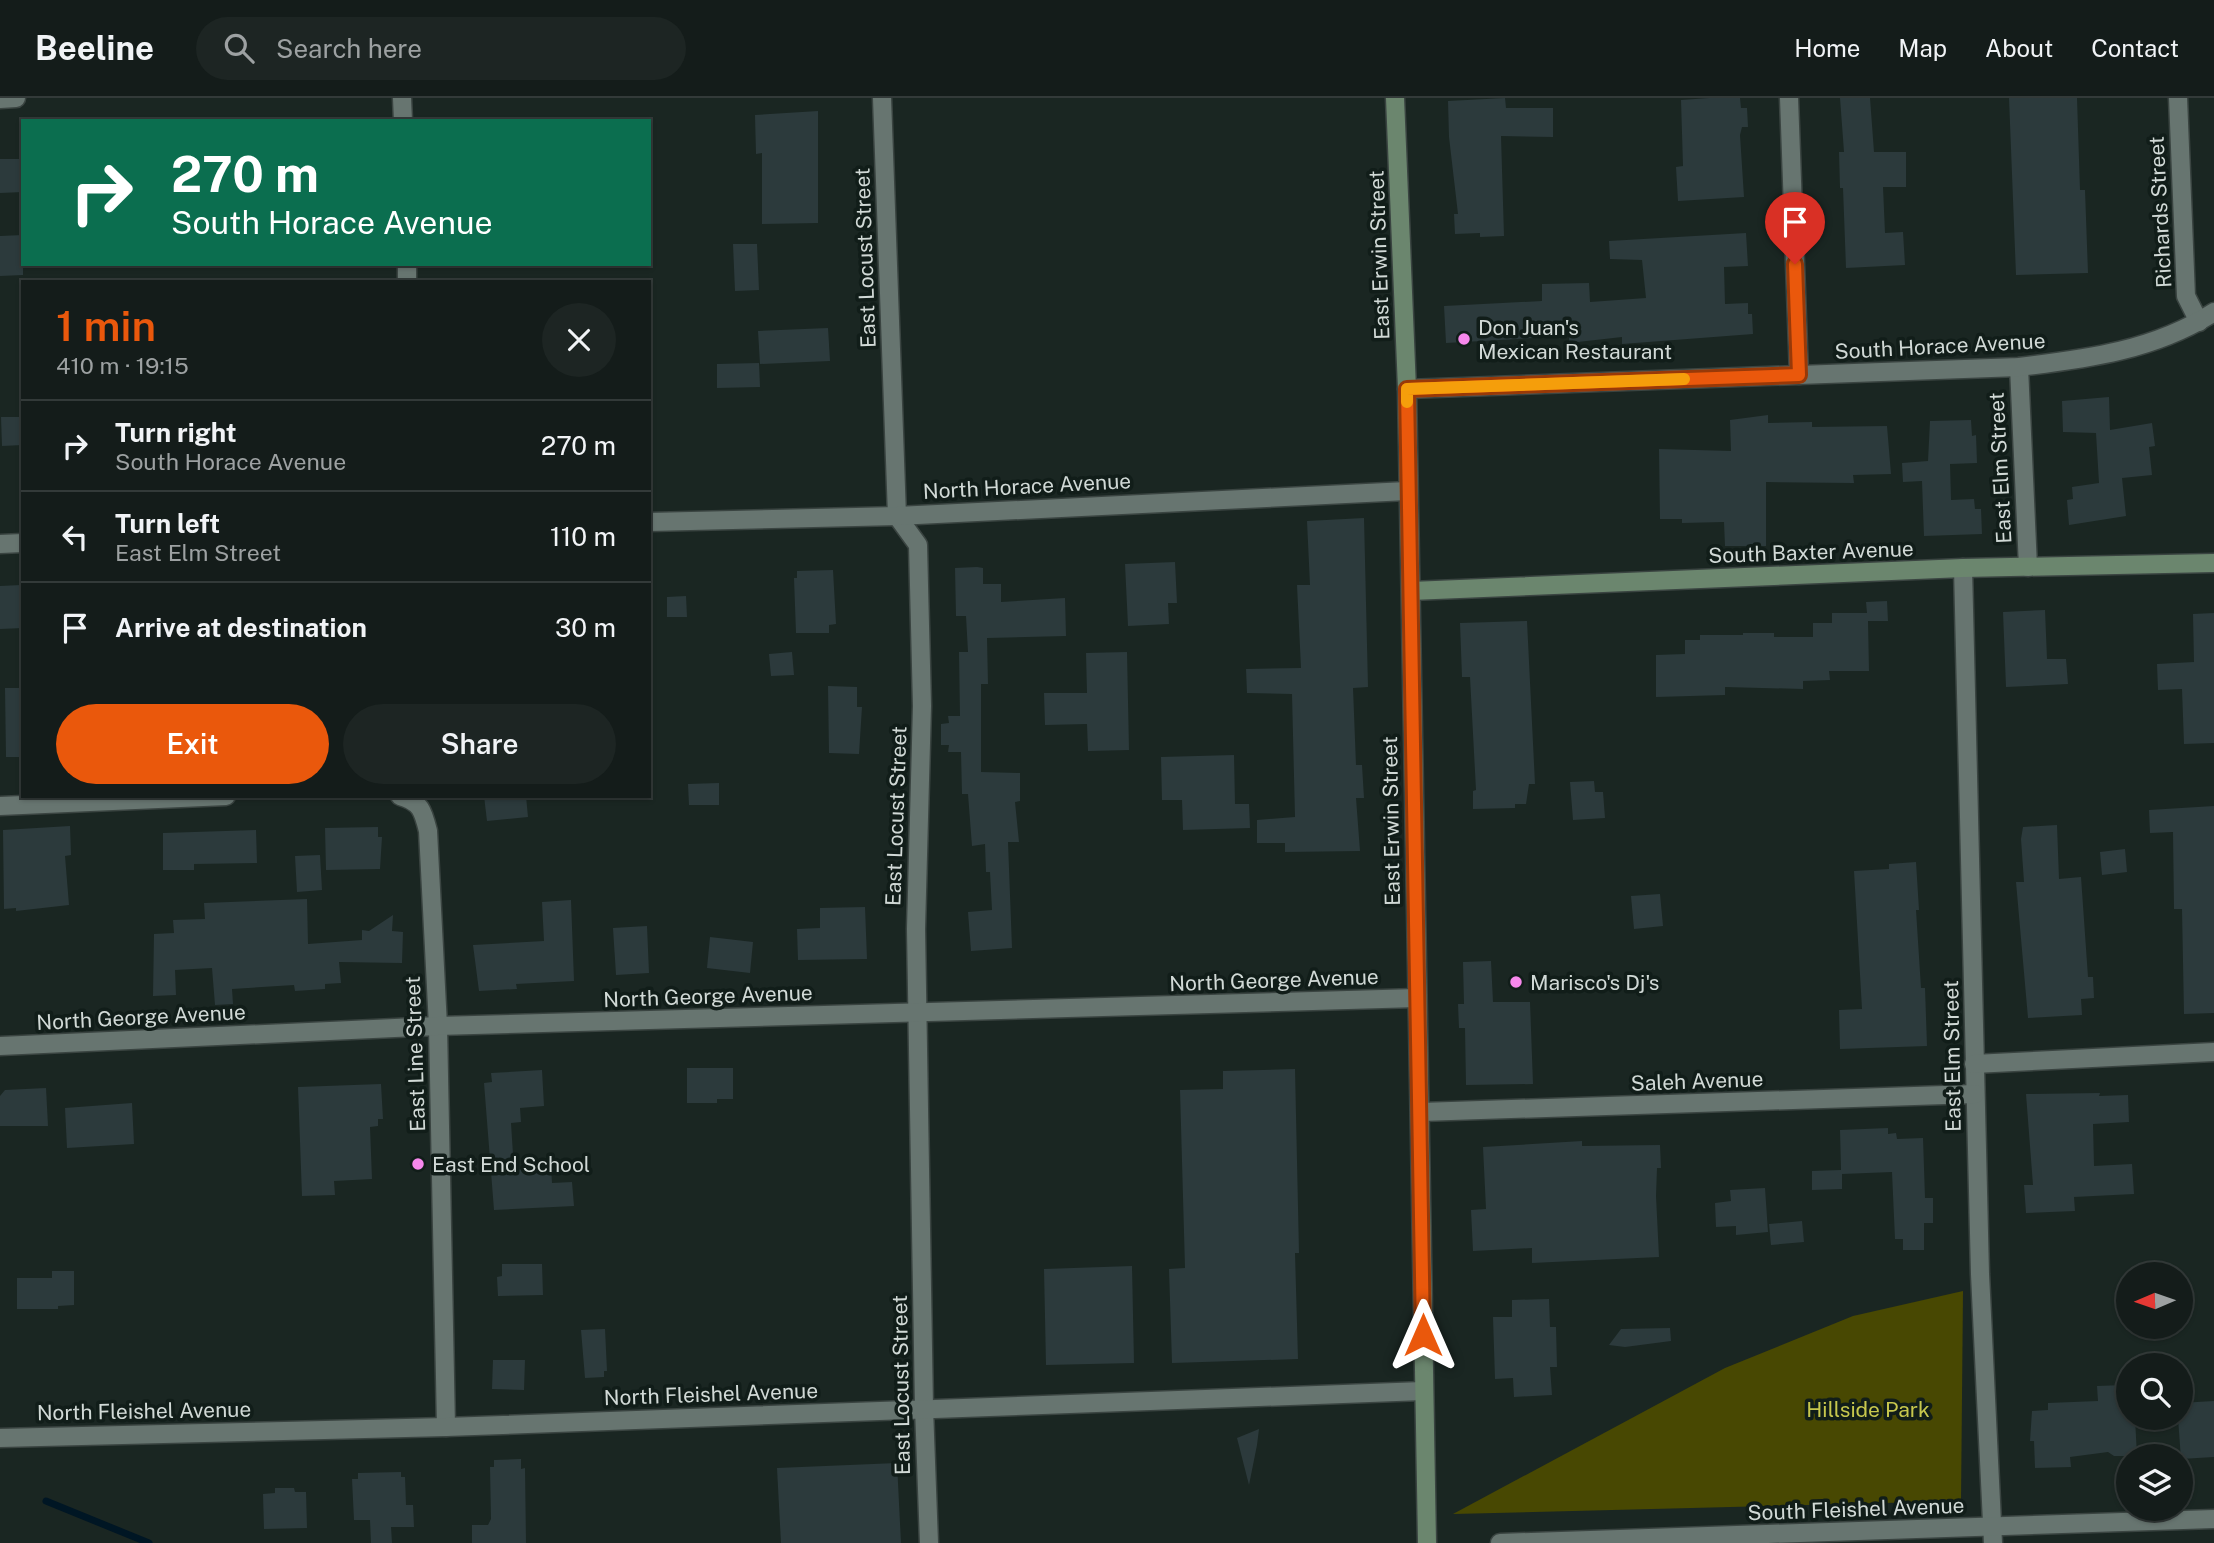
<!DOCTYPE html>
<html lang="en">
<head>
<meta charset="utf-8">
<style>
  :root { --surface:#141c1a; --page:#1d2523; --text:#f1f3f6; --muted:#9da1a2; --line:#333a39; --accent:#ea580c }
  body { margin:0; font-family:"Public Sans",sans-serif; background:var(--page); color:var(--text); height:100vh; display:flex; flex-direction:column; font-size:26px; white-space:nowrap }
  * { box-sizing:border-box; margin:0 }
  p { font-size:23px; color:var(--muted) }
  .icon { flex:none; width:38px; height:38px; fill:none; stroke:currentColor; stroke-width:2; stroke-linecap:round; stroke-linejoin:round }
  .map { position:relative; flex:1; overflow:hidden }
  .details { position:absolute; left:21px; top:182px; width:630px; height:518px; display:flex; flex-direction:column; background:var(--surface); border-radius:0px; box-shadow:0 2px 5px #0004,0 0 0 2px var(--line) }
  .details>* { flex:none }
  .banner { position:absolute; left:21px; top:21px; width:630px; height:147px; border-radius:0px; box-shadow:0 2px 5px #0004,0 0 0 2px var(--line); background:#0b6e4f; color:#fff; overflow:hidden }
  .needle { width:46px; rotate:268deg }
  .tools { position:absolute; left:2116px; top:1164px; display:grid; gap:14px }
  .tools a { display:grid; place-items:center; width:77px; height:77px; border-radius:50%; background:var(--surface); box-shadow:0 2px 5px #0004,0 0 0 2px var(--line); font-size:35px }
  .pin { position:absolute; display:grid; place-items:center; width:60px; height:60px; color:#fff; margin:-72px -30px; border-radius:50% 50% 50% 0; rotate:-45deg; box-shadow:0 0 7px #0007 }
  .pin .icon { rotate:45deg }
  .me { position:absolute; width:77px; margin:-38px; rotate:0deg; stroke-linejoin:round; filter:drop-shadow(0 0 5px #0008) }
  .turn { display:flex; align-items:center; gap:24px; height:147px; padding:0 35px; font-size:32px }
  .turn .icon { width:91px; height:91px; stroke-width:2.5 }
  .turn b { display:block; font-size:49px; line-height:60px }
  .round { display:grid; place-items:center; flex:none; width:74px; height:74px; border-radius:37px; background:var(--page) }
  .summary { display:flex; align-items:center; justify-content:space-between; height:119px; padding:0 35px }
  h1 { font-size:42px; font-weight:600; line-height:52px; color:var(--accent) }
  .cta { display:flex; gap:14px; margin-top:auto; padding:14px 35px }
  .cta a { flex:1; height:80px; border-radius:42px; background:var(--accent); color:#fff; font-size:28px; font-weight:600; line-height:80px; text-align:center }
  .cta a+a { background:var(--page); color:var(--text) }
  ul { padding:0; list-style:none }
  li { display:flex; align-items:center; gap:21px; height:91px; padding:0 35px; border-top:2px solid var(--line) }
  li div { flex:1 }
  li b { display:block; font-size:26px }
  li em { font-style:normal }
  header { display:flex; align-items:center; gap:42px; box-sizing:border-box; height:98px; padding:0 35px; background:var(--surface); border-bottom:2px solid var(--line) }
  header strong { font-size:33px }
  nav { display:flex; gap:38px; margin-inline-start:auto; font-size:24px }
  .search { width:490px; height:63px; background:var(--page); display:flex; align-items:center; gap:18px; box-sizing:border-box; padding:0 24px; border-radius:38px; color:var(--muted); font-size:26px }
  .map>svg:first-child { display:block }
  .green { fill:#484802 }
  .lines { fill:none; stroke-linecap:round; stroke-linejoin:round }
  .stream { stroke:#001624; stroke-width:7 }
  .building { fill:#2c3a3c }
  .street-casing { stroke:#3a4441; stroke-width:21 }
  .secondary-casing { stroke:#3a4441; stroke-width:21 }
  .street { stroke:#677570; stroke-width:18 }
  .secondary { stroke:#6b866e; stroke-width:18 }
  .route-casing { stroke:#983908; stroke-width:18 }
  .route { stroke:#ea580c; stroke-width:12 }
  .slow { stroke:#f59e0b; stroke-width:12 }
  .poi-dot { fill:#f788ec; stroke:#111d19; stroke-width:2.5 }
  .labels { text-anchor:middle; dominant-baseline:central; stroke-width:7; stroke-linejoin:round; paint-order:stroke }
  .street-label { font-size:21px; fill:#d1d9d6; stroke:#111d19 }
  .poi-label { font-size:21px; fill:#d1d9d6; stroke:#111d19; text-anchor:start }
  .park-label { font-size:21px; fill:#c7c74d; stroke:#111d19 }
</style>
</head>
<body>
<header>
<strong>Beeline</strong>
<div class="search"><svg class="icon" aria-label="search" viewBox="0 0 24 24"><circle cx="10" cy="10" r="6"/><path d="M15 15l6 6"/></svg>Search here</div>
<nav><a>Home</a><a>Map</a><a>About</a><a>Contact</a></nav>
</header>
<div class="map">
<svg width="2214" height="1445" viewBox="0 0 2214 1445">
  <rect width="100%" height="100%" fill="#1a2622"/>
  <!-- green -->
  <path class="green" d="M1963,1193L1961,1403L1453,1416L1725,1270L1853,1218Z"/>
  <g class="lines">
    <!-- stream -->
    <path class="stream" d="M46,1403L149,1445"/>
  </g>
  <!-- building -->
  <g class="building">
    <path d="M1505,0L1506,10H1553V39L1501,38L1504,138L1480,139V135L1455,136L1454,116H1458L1449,39L1448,3Z"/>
    <path d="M1709,0H1740L1741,10H1747L1748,29H1742L1740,37L1744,99L1678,103L1676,69L1683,68L1681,2Z"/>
    <path d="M1840,0H1870L1874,54H1906V89H1883L1885,135L1903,134L1905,167L1846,170L1843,90H1840L1839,54H1844Z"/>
    <path d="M2009,0H2077L2080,92H2085L2088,175L2016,177Z"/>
    <path d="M818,13V125L762,126V55L756,56L755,17Z"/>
    <path d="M0,61H23V94L0,95Z"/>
    <path d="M1746,135L1748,168L1724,169L1725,206L1748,205V216H1752L1753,236L1622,246V239L1569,245V238L1446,245L1444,208L1542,203V186L1589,185L1590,204L1646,200L1642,162L1610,161L1609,143Z"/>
    <path d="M23,137V177L0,178V138Z"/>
    <path d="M733,146H757L759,192L735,193Z"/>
    <path d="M828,230L830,263L760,266L758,233Z"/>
    <path d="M759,265L760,289L717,290V266Z"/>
    <path d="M2109,299L2110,332L2152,325L2155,348L2149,349L2152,377L2122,380L2126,418L2069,427L2067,402L2073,401L2072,389L2099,385L2096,335L2063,334L2062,303Z"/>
    <path d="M1768,317V325L1812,324V329L1887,328L1891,376L1853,377L1854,385L1766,384V448H1725L1724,424L1682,425V421H1660L1659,351L1731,353L1730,322Z"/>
    <path d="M1,319H23V347L2,348Z"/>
    <path d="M1971,322L1972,338L1976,337L1977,365L1950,366L1951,402L1974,401L1975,411H1981L1982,436L1924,438L1922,383L1903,384L1902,365L1928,363L1930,323Z"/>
    <path d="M1364,420L1368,589L1353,590L1356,667H1362L1364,700H1356L1360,753L1285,754V745H1257V722L1295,719L1292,596L1247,595L1246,571L1301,570L1297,487H1310L1307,423Z"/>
    <path d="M1175,464L1177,505H1168L1169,526L1128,528L1125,466Z"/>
    <path d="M977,469L983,470V486H1001V504L1065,500L1066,538L987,540L988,586H981V674L1020,675V703L1015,704L1019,744H1008L1012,850L971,853L968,814L992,812L990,774H986L985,746L972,748L968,696H962L961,654H948L949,647H941V626L949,625L948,618H960L959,554H968L966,518H956L955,470Z"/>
    <path d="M833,472L836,526L829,527V535H796L794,480H797V473Z"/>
    <path d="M21,487L23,530L0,531V488Z"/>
    <path d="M686,498L687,519H667V499Z"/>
    <path d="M1887,503L1888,523H1868L1869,573H1829L1830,582L1803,583V591L1725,589V597L1656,599V557L1685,556V542H1700V537H1743V535H1774V539H1813V525H1832V515H1867L1866,504Z"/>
    <path d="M2045,512L2047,561H2066L2068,586L2006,589L2003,514Z"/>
    <path d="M2214,515V645L2184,646L2182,591L2158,592L2157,566L2194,564L2193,516Z"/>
    <path d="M1527,523L1535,686H1529L1526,706H1515V710L1473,711V693L1476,692L1470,579H1462L1460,525Z"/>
    <path d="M792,554L794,577L771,578L769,556Z"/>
    <path d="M1127,554L1129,652L1088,653L1087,626L1045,627L1044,595H1087L1086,555Z"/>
    <path d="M828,588L857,589V609H862L859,656L829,655Z"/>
    <path d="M5,590H23V659H6Z"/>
    <path d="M1234,657L1235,706H1249L1250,730L1183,732L1182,702H1162L1161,659Z"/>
    <path d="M1594,683L1595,694H1603L1605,720L1573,722L1570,684Z"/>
    <path d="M719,685V707H689L688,686Z"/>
    <path d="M484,698H526L528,719L487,723Z"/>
    <path d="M2214,708V915L2184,916L2182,811H2174L2173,734L2150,735L2149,712Z"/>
    <path d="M2057,727L2059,781L2081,779L2088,879H2093L2094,900L2081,901L2082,917L2028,920L2016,784H2024L2021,741L2023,729Z"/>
    <path d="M70,728L71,757L65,758L69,807L16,813V810L4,811L3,732Z"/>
    <path d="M378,729V739H382L380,771L326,772L325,730Z"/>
    <path d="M256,732L257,765L194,766V772H163V735Z"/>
    <path d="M2125,751L2127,774L2102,777L2100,754Z"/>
    <path d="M320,757L322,792L297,794L295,758Z"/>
    <path d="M1916,764L1919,812H1916L1921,890H1925L1927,948L1840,951L1839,912L1862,911L1854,773L1889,771V766Z"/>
    <path d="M1660,796L1663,828L1634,831L1631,798Z"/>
    <path d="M307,801L308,846L362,842V832L369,833L393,817L392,833L403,834L402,865L339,864L341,885L325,886V891L295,893L294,887L232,891L233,906L215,907L212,870L175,872L176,897L153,898L154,836L174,835L173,822L205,821L204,805Z"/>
    <path d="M571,802L574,883L516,886L517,891L479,893L473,847L544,843L542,804Z"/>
    <path d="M865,809L867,861L798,862L797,831L820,830V810Z"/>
    <path d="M647,828L649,875L616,877L613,830Z"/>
    <path d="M710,839L753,844L750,875L707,870Z"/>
    <path d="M1491,863L1493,904H1530L1533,986L1466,987L1465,930H1459L1458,906H1464L1463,864Z"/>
    <path d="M687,970H733V1001H717V1005H687Z"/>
    <path d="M1295,971L1299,1155H1295L1298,1261L1172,1265L1169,1171L1185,1170L1180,992L1223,991V973Z"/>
    <path d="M542,972L544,1008L520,1010L521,1024L511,1025L514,1072L551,1069L552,1085L572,1084L574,1108L494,1112L484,985L492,984L491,975Z"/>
    <path d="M381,986L383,1021H378V1028L370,1029L372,1081L334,1083L335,1097L302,1098L298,989Z"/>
    <path d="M46,990L48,1028H0V998L5,992Z"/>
    <path d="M2100,995L2099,998L2128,997L2129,1024L2093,1026L2094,1068L2132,1066L2134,1096L2074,1099L2075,1113L2026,1115L2024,1087H2033L2026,996Z"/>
    <path d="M132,1005L134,1046L67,1050L65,1010Z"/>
    <path d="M1888,1030V1036L1896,1035L1897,1041L1923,1040L1925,1100H1933V1125H1924V1152H1903V1141H1895L1892,1074L1842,1076V1091L1812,1092V1073L1841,1072L1840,1032Z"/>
    <path d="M1582,1043V1048L1660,1047L1661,1070H1657L1656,1098L1659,1159L1532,1165V1150L1473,1153L1471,1112L1486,1111L1483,1049Z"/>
    <path d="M1765,1090L1768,1134L1736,1137V1128L1716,1129L1715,1105L1731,1103L1730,1092Z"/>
    <path d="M1802,1123L1804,1144L1771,1147L1769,1126Z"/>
    <path d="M502,1166H542L543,1197L498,1198L497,1179L502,1178Z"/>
    <path d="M1132,1168L1134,1265L1046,1267L1044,1171Z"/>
    <path d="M52,1173H74V1207L58,1208V1211H17V1180H52Z"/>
    <path d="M1549,1201L1550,1229H1556L1557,1269H1550L1552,1297L1514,1299L1513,1280L1495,1281L1493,1219H1512V1202Z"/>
    <path d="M1670,1230L1671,1243L1625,1249L1609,1247L1621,1231Z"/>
    <path d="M605,1231L607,1273H604V1279L585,1280L581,1232Z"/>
    <path d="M493,1262H525L524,1292L492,1291Z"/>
    <path d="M2124,1287L2128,1320H2135L2137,1358H2114L2108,1354L2070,1359L2071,1369L2035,1370L2034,1343H2030L2032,1313L2048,1312V1305L2098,1303L2097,1288Z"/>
    <path d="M2214,1303V1359L2181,1361L2178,1320L2180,1305Z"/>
    <path d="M1259,1331L1257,1347L1249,1387L1237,1340Z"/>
    <path d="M521,1361V1371L525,1370L526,1445H472V1427H488L491,1421L490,1369H494V1362Z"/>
    <path d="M897,1365L901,1445H781L777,1370Z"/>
    <path d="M401,1374V1379H405L406,1407H413L414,1429H391L392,1445H371L370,1422H354L352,1381H358V1375Z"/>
    <path d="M275,1390H294L295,1394H306L307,1430L264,1431L263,1396L275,1395Z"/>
  </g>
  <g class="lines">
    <!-- street casing -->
    <g class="street-casing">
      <g id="street">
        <path d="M402,0L403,23"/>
        <path d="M882,0L897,418L918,447L922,608L916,831L924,1310L929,1445"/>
        <path d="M1789,0L1799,277"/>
        <path d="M2178,0L2186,198L2199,224"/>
        <path d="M0,1L16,0"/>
        <path d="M407,166V184"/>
        <path d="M2019,269L2028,469"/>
        <path d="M1407,291L2019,269C2087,261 2155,252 2214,214"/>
        <path d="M649,424L897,418L1407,393"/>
        <path d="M0,446L23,445"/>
        <path d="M1963,470L1980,1176L1993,1445"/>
        <path d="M400,698C421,704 423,713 428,733L438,928L446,1329"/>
        <path d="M0,708L226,698"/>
        <path d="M0,948L438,928L1417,900"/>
        <path d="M1974,966L2214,954"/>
        <path d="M1421,1014L1975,996"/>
        <path d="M0,1340L446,1329L1423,1293"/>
        <path d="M1500,1445L2214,1421"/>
      </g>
    </g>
    <!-- secondary casing -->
    <g class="secondary-casing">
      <g id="secondary">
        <path d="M1395,0L1407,291L1427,1445"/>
        <path d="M1411,493L1963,470L2214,465"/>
      </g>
    </g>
    <!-- street -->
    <use href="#street" class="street"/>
    <!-- secondary -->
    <use href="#secondary" class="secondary"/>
  </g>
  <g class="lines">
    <!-- route casing -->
    <g class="route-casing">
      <path id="route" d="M1423,1237L1407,291L1799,277L1795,166"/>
    </g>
    <!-- route -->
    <use href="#route" class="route"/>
    <!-- slow -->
    <path class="slow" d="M1407,304V291L1684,281"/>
  </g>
  <!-- markers -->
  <g class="poi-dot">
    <circle cx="1464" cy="241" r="7"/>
    <circle cx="1516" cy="884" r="7"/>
    <circle cx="418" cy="1066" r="7"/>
  </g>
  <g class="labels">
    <!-- street labels -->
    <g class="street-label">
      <text transform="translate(2160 114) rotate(-93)">Richards Street</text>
      <text transform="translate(1379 157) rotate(-92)">East Erwin Street</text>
      <text transform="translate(865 160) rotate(-92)">East Locust Street</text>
      <text transform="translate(1940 248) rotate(-3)">South Horace Avenue</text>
      <text transform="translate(2000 370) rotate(-93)">East Elm Street</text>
      <text transform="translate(1027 388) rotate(-3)">North Horace Avenue</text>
      <text transform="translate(1811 454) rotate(-2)">South Baxter Avenue</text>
      <text transform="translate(896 718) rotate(-88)">East Locust Street</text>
      <text transform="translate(1391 723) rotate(-91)">East Erwin Street</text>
      <text transform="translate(1274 882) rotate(-2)">North George Avenue</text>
      <text transform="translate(708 898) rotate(-2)">North George Avenue</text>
      <text transform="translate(141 919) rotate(-3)">North George Avenue</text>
      <text transform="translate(415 956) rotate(-92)">East Line Street</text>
      <text transform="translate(1952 958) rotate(-91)">East Elm Street</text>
      <text transform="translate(1697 983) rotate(-2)">Saleh Avenue</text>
      <text transform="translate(901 1287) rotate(-91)">East Locust Street</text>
      <text transform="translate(711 1296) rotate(-2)">North Fleishel Avenue</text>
      <text transform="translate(144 1313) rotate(-1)">North Fleishel Avenue</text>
      <text transform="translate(1856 1411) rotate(-2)">South Fleishel Avenue</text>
    </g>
    <!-- poi labels -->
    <g class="poi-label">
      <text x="1478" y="229">Don Juan's<tspan x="1478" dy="24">Mexican Restaurant</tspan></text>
      <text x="1530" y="884">Marisco's Dj's</text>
      <text x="432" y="1066">East End School</text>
    </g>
    <!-- park labels -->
    <g class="park-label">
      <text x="1868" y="1311">Hillside Park</text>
    </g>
  </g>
</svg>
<div class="tools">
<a><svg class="needle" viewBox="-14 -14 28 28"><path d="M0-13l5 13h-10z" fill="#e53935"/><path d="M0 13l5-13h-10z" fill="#9da1a2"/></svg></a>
<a><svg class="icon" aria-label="search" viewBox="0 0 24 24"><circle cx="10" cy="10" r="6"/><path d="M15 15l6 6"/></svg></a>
<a><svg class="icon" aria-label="layers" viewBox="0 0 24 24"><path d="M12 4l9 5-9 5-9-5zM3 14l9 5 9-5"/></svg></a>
</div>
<div class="pin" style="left:1795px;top:166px;background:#d93025"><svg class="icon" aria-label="arrive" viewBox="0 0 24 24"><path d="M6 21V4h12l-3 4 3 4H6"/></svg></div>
<svg class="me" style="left:1423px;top:1237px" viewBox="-20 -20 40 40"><path d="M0-17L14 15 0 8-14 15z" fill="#ea580c" stroke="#fff" stroke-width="4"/></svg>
<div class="banner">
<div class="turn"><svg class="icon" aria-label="right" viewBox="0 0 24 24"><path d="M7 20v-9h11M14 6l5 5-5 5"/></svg><div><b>270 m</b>South Horace Avenue</div></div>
</div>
<section class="details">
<div class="summary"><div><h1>1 min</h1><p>410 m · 19:15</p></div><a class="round"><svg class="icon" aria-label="close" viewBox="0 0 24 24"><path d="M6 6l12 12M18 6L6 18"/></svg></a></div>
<ul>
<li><svg class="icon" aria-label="right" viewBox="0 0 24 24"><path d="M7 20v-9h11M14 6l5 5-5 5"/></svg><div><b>Turn right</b><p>South Horace Avenue</p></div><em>270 m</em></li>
<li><svg class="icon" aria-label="left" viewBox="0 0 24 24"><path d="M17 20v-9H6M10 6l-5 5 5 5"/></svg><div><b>Turn left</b><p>East Elm Street</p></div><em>110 m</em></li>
<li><svg class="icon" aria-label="arrive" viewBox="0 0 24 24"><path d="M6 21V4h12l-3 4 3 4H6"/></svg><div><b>Arrive at destination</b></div><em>30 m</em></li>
</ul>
<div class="cta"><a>Exit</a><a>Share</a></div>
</section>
</div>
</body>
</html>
